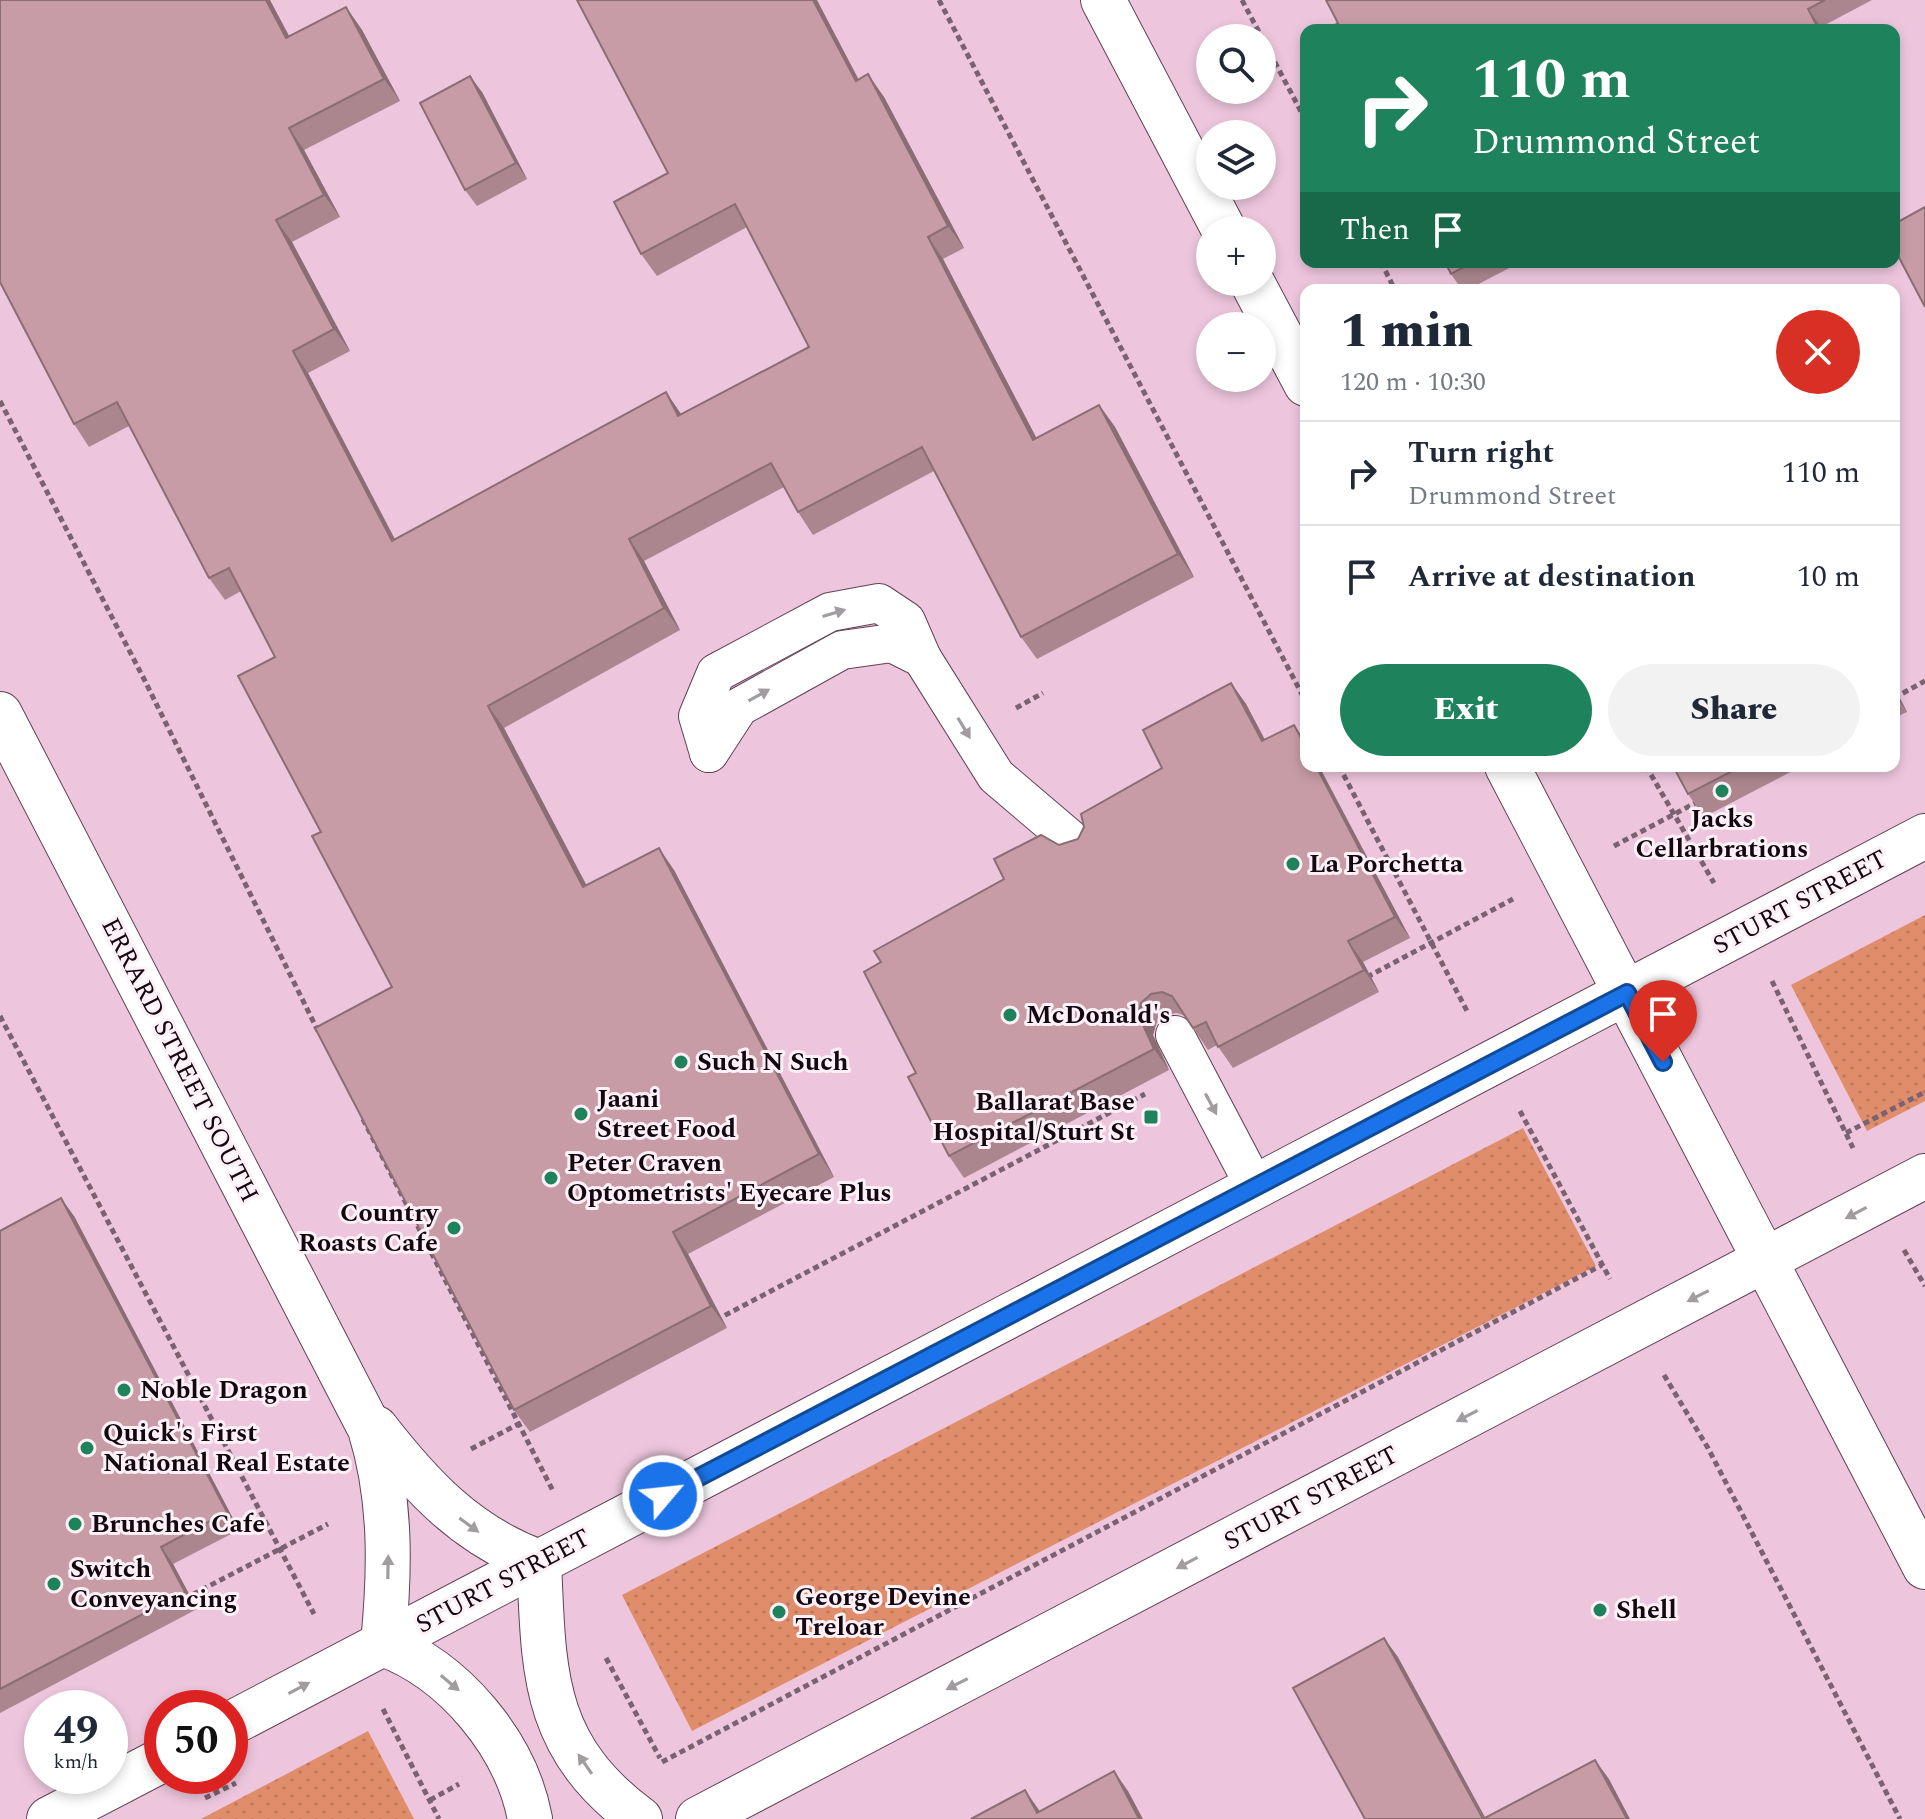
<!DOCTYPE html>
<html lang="en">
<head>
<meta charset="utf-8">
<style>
  :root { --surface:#fff; --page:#f2f2f3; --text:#1f2937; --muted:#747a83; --line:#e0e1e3; --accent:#1e835d }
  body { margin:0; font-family:Spectral,serif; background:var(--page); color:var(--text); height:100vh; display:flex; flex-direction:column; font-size:30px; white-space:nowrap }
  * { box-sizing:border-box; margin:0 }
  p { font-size:26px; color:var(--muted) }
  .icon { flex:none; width:44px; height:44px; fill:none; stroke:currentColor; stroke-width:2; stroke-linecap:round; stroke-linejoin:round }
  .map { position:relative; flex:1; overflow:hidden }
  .drawer { position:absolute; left:1300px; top:284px; width:600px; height:488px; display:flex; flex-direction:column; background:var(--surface); border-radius:16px; box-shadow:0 4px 12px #0003 }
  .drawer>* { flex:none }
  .hud { position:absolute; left:1300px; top:24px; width:600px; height:244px; border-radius:16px; box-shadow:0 4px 12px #0003; background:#1e835d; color:#fff; overflow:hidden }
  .tools { position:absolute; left:1196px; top:24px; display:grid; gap:16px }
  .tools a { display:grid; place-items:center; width:80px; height:80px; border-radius:50%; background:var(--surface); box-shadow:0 4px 12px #0003; font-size:40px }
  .speed { position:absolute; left:24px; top:1690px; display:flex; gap:16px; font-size:40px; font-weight:700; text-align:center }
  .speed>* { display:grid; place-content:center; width:104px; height:104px; border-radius:50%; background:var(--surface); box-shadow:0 4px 12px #0003; line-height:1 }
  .speed small { font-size:20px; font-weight:400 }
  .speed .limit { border:12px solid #d22; background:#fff; color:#111 }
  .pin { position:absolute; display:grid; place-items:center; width:68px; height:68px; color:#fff; margin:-82px -34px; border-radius:50% 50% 50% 0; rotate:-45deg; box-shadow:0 0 8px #0007 }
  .pin .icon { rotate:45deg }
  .me { position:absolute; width:88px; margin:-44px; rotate:62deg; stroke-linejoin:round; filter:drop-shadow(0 0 6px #0008) }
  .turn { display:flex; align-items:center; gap:28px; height:168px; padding:0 40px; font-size:36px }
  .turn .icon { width:104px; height:104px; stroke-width:2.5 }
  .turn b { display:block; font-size:56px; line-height:68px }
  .then { display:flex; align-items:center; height:76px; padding:0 40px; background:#0003; gap:16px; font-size:30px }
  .round { display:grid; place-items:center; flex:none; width:84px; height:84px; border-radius:42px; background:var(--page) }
  .overview { display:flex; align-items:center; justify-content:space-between; height:136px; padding:0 40px }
  h1 { font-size:48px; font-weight:800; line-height:60px }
  .primary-button { display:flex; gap:16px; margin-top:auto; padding:16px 40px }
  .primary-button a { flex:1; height:92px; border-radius:48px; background:var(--accent); color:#fff; font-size:32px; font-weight:800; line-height:92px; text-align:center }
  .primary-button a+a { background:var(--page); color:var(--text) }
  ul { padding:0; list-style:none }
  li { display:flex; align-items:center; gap:24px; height:104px; padding:0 40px; border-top:2px solid var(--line) }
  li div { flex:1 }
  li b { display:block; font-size:30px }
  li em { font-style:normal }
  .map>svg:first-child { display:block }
  .park { fill:url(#park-dots) }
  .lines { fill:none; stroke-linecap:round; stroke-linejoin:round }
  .service-casing { stroke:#624255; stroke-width:40 }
  .minor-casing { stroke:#624255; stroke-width:46 }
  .secondary-casing { stroke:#624255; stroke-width:46 }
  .path { stroke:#7a6271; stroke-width:5; stroke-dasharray:6 4; stroke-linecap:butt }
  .service { stroke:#fff; stroke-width:38 }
  .minor { stroke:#fff; stroke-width:44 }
  .secondary { stroke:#fff; stroke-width:44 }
  .wall { fill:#ab868f }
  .shaded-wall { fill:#8b6d74 }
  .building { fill:#c79ca6; stroke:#8b6d74; stroke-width:2 }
  .oneway { fill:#a19c9f }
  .route-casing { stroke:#114b97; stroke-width:20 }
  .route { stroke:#1a73e8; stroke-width:14 }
  .poi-dot { fill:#1e835d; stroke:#fdf0f7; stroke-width:3 }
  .labels { text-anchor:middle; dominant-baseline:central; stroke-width:6; stroke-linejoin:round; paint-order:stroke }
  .poi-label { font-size:26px; font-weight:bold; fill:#140810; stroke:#fdf0f7; text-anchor:start }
  .street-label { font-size:26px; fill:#140810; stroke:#fdf0f7 }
</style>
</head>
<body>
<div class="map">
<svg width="1925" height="1819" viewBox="0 0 1925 1819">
  <defs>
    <pattern id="park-dots" width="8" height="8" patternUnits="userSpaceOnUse" patternTransform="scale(2)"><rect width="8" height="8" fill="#e08d6b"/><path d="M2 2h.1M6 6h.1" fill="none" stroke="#bf785c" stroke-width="1.8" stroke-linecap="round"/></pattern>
  </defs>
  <rect width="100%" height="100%" fill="#edc6dd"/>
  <!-- park -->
  <g class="park">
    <path d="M1925,915V1101L1867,1131L1791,985Z"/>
    <path d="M1523,1128L1596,1266L692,1731L622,1595Z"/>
    <path d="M368,1731L414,1819H201Z"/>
  </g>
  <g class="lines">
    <!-- service casing -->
    <g class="service-casing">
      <g id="service">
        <path d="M709,753L739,707L842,650L892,643L922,658L996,776L1077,845"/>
        <path d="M709,753L698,716L716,673L830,612L879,603L906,621L922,658"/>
        <path d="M1175,1035L1255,1187"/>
      </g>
    </g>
    <!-- minor casing -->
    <g class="minor-casing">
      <g id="minor">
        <path d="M0,714L370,1429C392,1500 390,1572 383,1644"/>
        <path d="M376,1428C421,1486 467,1536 539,1562"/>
      </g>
    </g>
    <!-- secondary casing -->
    <g class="secondary-casing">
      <g id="secondary">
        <path d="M1103,0L1224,230"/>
        <path d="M1252,282L1306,384"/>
        <path d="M1507,766L1925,1567"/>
        <path d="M539,1562C544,1672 541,1746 640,1819"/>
        <path d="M383,1644C454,1670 516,1744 530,1819"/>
        <path d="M230,1724L1925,836"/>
        <path d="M49,1819L162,1760"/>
        <path d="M698,1819L1925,1176"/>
      </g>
    </g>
    <!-- path -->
    <g class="path">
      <path d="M939,0L1306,702"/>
      <path d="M1242,0L1306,121"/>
      <path d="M1381,262L1395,290"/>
      <path d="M0,401L144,679L318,1031"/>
      <path d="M1894,698L1925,681"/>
      <path d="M1016,708L1043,693"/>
      <path d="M1339,766L1467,1011"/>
      <path d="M1646,766L1714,883"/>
      <path d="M1614,846L1701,800"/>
      <path d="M1367,977L1513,899"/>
      <path d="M1772,981L1853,1148"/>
      <path d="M0,1016L314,1614"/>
      <path d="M1520,1111L1610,1279"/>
      <path d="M363,1119L553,1491"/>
      <path d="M1846,1133L1925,1092"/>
      <path d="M1904,1250L1925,1286"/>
      <path d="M716,1320L1145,1094"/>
      <path d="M1664,1375L1708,1448L1900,1819"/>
      <path d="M471,1449L526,1420"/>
      <path d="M184,1599L328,1524"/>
      <path d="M606,1658L660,1758"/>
      <path d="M383,1709L439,1819"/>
      <path d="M662,1762L1602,1265"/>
      <path d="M205,1798L236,1783"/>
      <path d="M430,1800L459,1784"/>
    </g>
    <!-- service -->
    <use href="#service" class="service"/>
    <!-- minor -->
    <use href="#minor" class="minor"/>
    <!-- secondary -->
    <use href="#secondary" class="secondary"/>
  </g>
  <!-- wall -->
  <g class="wall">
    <path d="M1326,0H1872L1821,27L1823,30H1333L1338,23Z"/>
    <path d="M346,7L362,30L400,101L304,150L340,217L292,242L350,351L308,373L395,539L666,392L681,414L809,347L747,227L657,276L641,254L859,79L884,97L964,248L943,259L1036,438L1099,405L1115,427L1194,577L1037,659L1021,637L934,471L813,535L798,512L784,487L644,561L680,630L504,728L586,885L674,870L834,1177L688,1254L727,1328L530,1432L514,1410L392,987L321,832L275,657L241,591L225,600L209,578L129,426L89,447L74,424L289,36Z"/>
    <path d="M482,92L527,179L477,206L465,190Z"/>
    <path d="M1445,262H1521L1467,290H1462L1451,274Z"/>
    <path d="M1231,683L1246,704L1265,740L1294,725L1410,938L1363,962L1379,992L1233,1068L1217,1045L1208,1050L1185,1016L1177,1013L1165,1015L1156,1024L1153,1035L1169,1070L964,1178L949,1156L916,1073L881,962L1004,879L1059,845L1078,839L1162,768Z"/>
    <path d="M1894,687L1907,712L1894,718Z"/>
    <path d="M1673,766H1802L1704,817L1688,794Z"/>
    <path d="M74,1216L239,1530L173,1564L197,1609L0,1713V1231Z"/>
  </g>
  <!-- shaded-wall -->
  <g class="shaded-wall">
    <path d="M266,0H270L302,60L286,38Z"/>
    <path d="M813,0H817L871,103L856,81Z"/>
    <path d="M346,7L362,30L400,101L384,79Z"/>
    <path d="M1808,9L1823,30H1819Z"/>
    <path d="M868,74L884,97L964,248L948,226Z"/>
    <path d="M470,76L482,92L527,179L516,163Z"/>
    <path d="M289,128L304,150L340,217L324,195Z"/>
    <path d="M276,220L292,242L350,351L334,329Z"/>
    <path d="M928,237L943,259L1049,462L1033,440Z"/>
    <path d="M293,351L308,373L407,563L392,541Z"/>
    <path d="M666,392L681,414L678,416Z"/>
    <path d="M1099,405L1115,427L1194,577L1178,554Z"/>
    <path d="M629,539L644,561L680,630L664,608Z"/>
    <path d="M1231,683L1246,704L1277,763L1262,741Z"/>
    <path d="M1894,687L1907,712L1894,693Z"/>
    <path d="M488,706L504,728L599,909L583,887Z"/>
    <path d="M1294,725L1306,742V747Z"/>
    <path d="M1316,766H1319L1410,938L1395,917Z"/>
    <path d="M659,848L674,870L834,1177L819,1154Z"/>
    <path d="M1348,941L1363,962L1379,992L1364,970Z"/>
    <path d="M1141,1003L1156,1024L1153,1035L1169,1070L1154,1049L1138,1014Z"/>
    <path d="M61,1198L74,1216L239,1530L227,1512Z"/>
    <path d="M673,1232L688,1254L727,1328L711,1306Z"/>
    <path d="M161,1547L173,1564L197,1609L185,1592Z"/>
    <path d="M1384,1638L1398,1657L1486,1819H1484Z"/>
    <path d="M1595,1760L1609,1779L1630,1819H1627Z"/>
    <path d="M1114,1771L1128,1791L1143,1819H1139Z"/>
    <path d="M1025,1790L1039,1810L1044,1819L1037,1813Z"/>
  </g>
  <!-- building -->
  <g class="building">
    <path d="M0,0H266L286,38L346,7L384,79L289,128L324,195L276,220L334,329L293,351L392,541L666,392L678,416L809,347L735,204L641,254L614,202L668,173L577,0H813L856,81L868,74L948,226L928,237L1033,440L1099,405L1178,554L1021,637L922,447L798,512L771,463L629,539L664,608L488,706L583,887L659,848L819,1154L673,1232L711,1306L514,1410L315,1028L392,987L312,836L321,832L238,676L275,657L229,568L209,578L117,402L74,424L0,282Z"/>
    <path d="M1326,0H1825L1808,9L1819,30H1333L1331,27L1338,23Z"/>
    <path d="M470,76L516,163L465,190L420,103Z"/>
    <path d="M1925,207V307L1894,248V224Z"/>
    <path d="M1445,262H1473L1451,274Z"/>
    <path d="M1231,683L1262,741L1294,725L1306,747V766H1316L1395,917L1348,941L1364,970L1218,1047L1206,1022L1193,1028L1172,996L1162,992L1151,994L1141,1003L1138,1014L1154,1049L949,1156L908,1077L916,1073L864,972L881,962L874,951L1004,879L994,859L1041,835L1059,845L1078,839L1084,827L1081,814L1162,768L1143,730Z"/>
    <path d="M1673,766H1742L1688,794Z"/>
    <path d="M61,1198L227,1512L161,1547L185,1592L0,1689V1231Z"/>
    <path d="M1384,1638L1483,1819L1595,1760L1627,1819H1365L1293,1688Z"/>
    <path d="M1114,1771L1139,1819H971L1025,1790L1037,1813Z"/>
  </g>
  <!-- one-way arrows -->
  <defs><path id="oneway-solid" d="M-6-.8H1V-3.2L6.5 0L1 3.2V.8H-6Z" transform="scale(2)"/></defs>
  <g class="oneway">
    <use href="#oneway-solid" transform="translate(834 613) rotate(-17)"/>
    <use href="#oneway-solid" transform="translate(759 695) rotate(-29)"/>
    <use href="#oneway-solid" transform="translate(964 728) rotate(59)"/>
    <use href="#oneway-solid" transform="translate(1211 1104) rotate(62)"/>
    <use href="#oneway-solid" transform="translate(1856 1213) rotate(152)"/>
    <use href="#oneway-solid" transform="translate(1698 1296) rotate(153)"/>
    <use href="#oneway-solid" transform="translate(1467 1416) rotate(152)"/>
    <use href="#oneway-solid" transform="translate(469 1525) rotate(36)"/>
    <use href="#oneway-solid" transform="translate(1187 1563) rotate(152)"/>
    <use href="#oneway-solid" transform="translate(388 1567) rotate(-89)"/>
    <use href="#oneway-solid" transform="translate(450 1683) rotate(40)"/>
    <use href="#oneway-solid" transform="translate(957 1684) rotate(153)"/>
    <use href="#oneway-solid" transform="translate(299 1688) rotate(-28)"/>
    <use href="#oneway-solid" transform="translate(585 1764) rotate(-125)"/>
  </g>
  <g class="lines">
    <!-- route casing -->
    <g class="route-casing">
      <path id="route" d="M663,1496L1627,993L1663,1062"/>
    </g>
    <!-- route -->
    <use href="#route" class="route"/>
  </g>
  <!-- markers -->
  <g class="poi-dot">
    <circle cx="1722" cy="791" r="8"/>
    <circle cx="1293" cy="864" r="8"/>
    <circle cx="1010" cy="1015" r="8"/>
    <circle cx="681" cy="1062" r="8"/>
    <circle cx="581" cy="1114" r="8"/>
    <rect x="1143" y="1109" width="16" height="16" rx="4"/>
    <circle cx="551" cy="1178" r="8"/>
    <circle cx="454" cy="1228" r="8"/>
    <circle cx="124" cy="1390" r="8"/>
    <circle cx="87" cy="1448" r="8"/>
    <circle cx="75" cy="1524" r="8"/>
    <circle cx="54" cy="1584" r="8"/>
    <circle cx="1600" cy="1610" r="8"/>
    <circle cx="779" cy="1612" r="8"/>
  </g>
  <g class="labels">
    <!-- poi labels -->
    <g class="poi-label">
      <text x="1722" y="819" text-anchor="middle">Jacks<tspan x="1722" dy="30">Cellarbrations</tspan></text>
      <text x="1309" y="864">La Porchetta</text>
      <text x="1026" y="1015">McDonald's</text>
      <text x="697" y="1062">Such N Such</text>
      <text x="597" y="1099">Jaani<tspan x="597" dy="30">Street Food</tspan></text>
      <text x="1135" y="1102" text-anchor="end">Ballarat Base<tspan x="1135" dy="30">Hospital/Sturt St</tspan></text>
      <text x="567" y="1163">Peter Craven<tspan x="567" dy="30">Optometrists' Eyecare Plus</tspan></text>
      <text x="438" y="1213" text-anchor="end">Country<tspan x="438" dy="30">Roasts Cafe</tspan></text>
      <text x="140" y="1390">Noble Dragon</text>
      <text x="103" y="1433">Quick's First<tspan x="103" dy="30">National Real Estate</tspan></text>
      <text x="91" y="1524">Brunches Cafe</text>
      <text x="70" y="1569">Switch<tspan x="70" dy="30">Conveyancing</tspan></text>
      <text x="795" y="1597">George Devine<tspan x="795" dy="30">Treloar</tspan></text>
      <text x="1616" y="1610">Shell</text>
    </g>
    <!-- street labels -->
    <g class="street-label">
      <text transform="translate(1800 902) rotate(-28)">STURT STREET</text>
      <text transform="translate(180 1060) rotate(63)">ERRARD STREET SOUTH</text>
      <text transform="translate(1311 1498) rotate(-28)">STURT STREET</text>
      <text transform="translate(503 1581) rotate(-28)">STURT STREET</text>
    </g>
  </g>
</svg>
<div class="tools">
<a><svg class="icon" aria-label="search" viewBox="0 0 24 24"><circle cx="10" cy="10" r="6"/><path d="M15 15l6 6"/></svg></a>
<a><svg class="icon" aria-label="layers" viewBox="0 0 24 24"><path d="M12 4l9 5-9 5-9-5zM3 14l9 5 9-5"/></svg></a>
<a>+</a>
<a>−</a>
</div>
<div class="speed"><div>49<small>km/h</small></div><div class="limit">50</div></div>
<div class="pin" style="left:1663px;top:1062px;background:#d93025"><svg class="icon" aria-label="arrive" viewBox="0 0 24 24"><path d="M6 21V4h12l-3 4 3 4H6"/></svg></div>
<svg class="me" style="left:663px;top:1496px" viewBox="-20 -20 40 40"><circle r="17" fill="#1a73e8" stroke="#fff" stroke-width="3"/><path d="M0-11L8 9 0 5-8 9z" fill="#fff"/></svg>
<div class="hud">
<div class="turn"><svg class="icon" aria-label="right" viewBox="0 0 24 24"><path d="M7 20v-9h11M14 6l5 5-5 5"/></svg><div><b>110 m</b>Drummond Street</div></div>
<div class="then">Then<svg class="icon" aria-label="arrive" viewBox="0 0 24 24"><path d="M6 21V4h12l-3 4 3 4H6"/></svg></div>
</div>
<section class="drawer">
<div class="overview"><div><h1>1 min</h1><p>120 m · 10:30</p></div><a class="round" style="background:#d93025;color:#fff"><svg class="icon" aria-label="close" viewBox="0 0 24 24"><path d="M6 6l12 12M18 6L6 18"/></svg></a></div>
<ul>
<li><svg class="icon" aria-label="right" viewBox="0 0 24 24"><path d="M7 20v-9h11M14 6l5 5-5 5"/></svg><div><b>Turn right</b><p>Drummond Street</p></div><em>110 m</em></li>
<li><svg class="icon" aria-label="arrive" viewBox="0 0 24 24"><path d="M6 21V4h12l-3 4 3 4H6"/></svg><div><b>Arrive at destination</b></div><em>10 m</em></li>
</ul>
<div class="primary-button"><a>Exit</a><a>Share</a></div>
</section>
</div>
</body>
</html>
